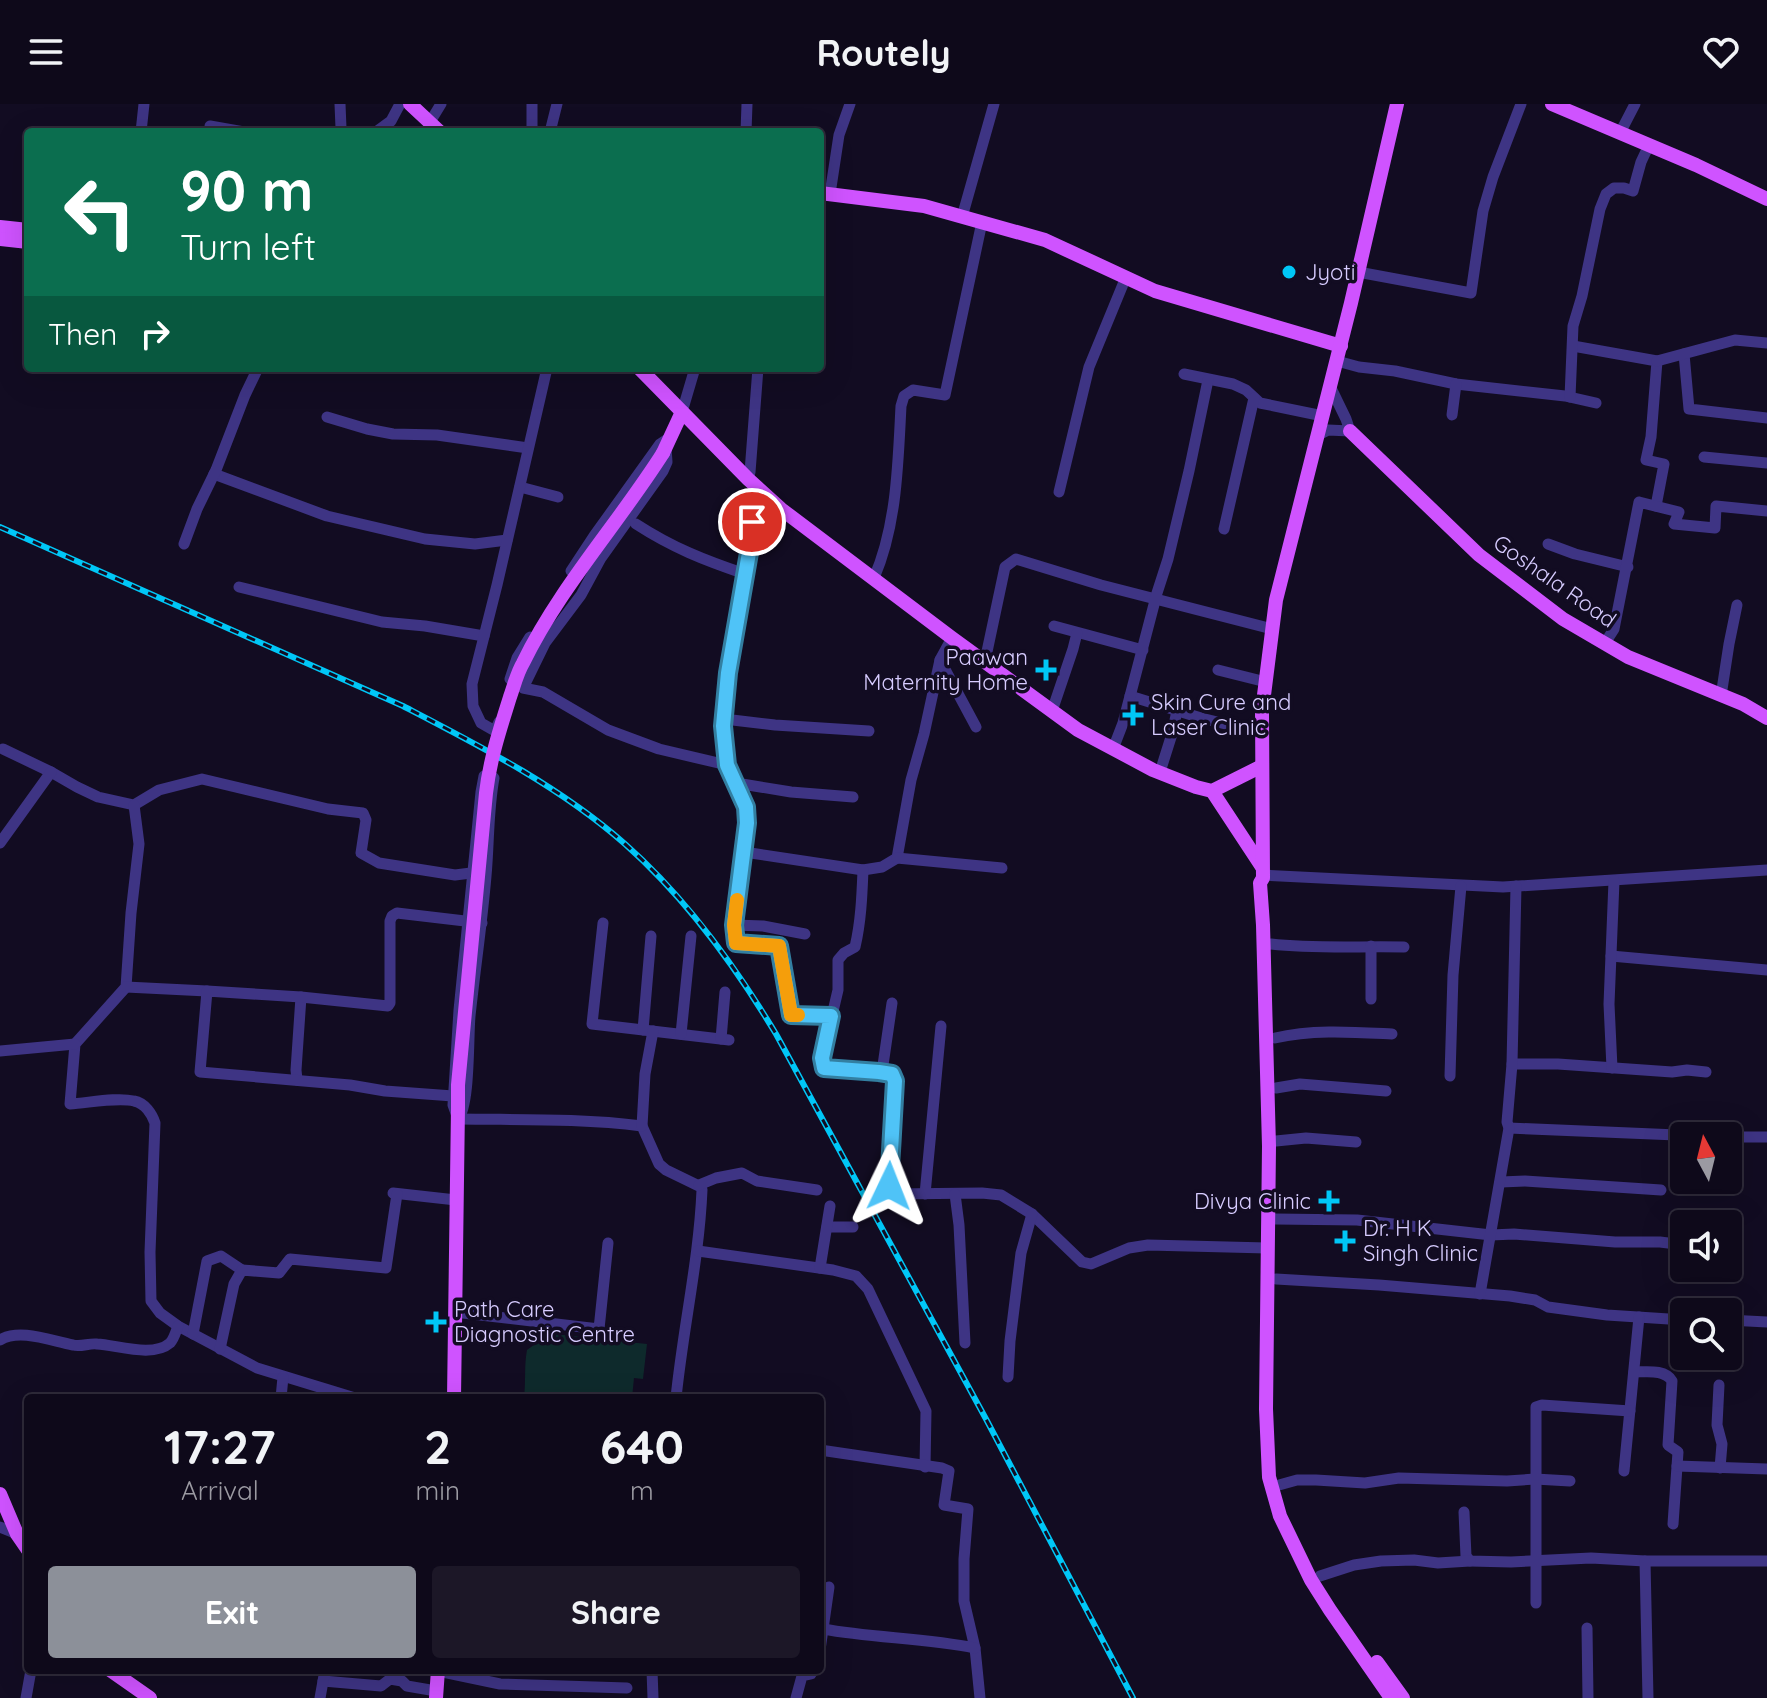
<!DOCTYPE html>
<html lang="en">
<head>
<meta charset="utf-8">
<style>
  :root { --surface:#0e091a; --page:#1c1727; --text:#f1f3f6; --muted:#9b9aa2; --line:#2e2a39; --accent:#8c9099 }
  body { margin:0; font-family:Quicksand,sans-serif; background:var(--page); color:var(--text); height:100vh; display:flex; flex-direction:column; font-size:30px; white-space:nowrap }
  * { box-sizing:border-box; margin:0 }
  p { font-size:26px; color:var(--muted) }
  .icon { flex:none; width:44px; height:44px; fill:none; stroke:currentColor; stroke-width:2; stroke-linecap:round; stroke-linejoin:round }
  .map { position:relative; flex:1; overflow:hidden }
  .details { position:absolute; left:24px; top:1290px; width:800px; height:280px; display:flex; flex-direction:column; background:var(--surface); border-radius:8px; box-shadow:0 8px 32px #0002,0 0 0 2px var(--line) }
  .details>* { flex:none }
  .guide { position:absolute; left:24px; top:24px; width:800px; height:244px; border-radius:8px; box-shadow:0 8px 32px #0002,0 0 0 2px var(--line); background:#0b6e4f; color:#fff; overflow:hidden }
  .needle { width:52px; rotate:353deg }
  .buttons { position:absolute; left:1670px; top:1018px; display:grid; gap:16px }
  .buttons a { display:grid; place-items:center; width:72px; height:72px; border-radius:8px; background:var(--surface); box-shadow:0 8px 32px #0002,0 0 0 2px var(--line); font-size:40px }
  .pin { position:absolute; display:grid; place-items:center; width:68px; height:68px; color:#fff; margin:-34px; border:4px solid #fff; border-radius:50%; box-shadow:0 2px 8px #0007 }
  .me { position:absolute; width:88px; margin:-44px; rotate:2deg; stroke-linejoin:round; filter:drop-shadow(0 0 6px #0008) }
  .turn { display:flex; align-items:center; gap:28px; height:168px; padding:0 24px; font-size:36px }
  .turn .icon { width:104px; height:104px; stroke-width:2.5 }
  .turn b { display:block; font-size:56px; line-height:68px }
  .then { display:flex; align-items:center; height:76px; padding:0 24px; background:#0003; gap:16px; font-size:30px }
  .eta { display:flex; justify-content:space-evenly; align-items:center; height:136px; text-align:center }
  .eta b { font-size:48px; font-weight:700; line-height:56px }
  .cta { display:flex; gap:16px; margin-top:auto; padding:16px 24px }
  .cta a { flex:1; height:92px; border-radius:8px; background:var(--accent); color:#fff; font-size:32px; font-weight:700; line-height:92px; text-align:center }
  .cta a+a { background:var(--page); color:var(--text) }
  header { display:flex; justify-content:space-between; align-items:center; height:104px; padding:0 24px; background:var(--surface); font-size:36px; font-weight:700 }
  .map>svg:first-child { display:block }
  .green { fill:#0e2a2c }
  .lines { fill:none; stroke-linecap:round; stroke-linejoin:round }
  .minor { stroke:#3e3484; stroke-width:11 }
  .major { stroke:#cf53ff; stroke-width:14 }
  .rail-casing { stroke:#00c7f7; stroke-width:6 }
  .rail { stroke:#120c22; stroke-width:3; stroke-dasharray:9; stroke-linecap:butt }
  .major-bridge { stroke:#cf53ff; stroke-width:14 }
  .route-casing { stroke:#337fa1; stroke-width:20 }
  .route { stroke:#4fc3f7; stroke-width:14 }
  .slow { stroke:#f59e0b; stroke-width:14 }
  .poi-dot { fill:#00c7f7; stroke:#120c22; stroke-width:3 }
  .labels { text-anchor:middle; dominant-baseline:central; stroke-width:7; stroke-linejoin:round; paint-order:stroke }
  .poi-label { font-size:22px; fill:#d7ccff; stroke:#120c22; text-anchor:start }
  .street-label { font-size:22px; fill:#d7ccff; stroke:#120c22 }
</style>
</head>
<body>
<header><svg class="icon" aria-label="menu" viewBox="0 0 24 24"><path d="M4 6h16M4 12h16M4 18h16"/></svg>Routely<svg class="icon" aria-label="heart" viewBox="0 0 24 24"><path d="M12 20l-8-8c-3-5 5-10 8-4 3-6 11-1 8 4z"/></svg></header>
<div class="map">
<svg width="1767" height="1594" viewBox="0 0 1767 1594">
  <rect width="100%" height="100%" fill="#120c22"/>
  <!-- green -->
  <path class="green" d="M554,1230L647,1240L643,1275L634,1274L632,1294H524C526,1277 524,1262 527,1246L546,1232Z"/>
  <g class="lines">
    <!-- minor -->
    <g class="minor">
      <path d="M430,18L441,0"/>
      <path d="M210,22L244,28"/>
      <path d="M141,28L144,0"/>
      <path d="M339,28L341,24L340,0"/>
      <path d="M376,28L391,17L400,0"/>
      <path d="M532,28V0"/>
      <path d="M550,28L557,0"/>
      <path d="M746,28L747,0"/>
      <path d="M1620,29L1635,0"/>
      <path d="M830,90L839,31L850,0"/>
      <path d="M962,113L994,0"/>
      <path d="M1358,168L1471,189L1483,107L1493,73L1521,0"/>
      <path d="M1573,242L1657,257L1651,333L1646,356L1664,360L1656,402"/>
      <path d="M1684,250L1689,305L1767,314"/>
      <path d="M1337,257L1359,263L1395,267L1456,280L1565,292L1596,299"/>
      <path d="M1657,257L1735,236L1767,239"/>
      <path d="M1184,270L1233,280L1246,286L1260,299L1323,312"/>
      <path d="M1570,293L1573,222L1582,192L1600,105L1606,90L1614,84H1624L1633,87L1641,58L1649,41"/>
      <path d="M682,308L695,264"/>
      <path d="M1452,311L1456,280"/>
      <path d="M327,313L367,325L393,330L437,331L528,344"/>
      <path d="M1318,331L1328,326L1350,327L1346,315L1330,282"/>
      <path d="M666,344L667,358L663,367L601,454L581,491L545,539L523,584L543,588L608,626L659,645L727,661"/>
      <path d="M1704,353L1767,359"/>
      <path d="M214,370L327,412L425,435L475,440L507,436"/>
      <path d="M748,375L750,368L758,264"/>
      <path d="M756,382L754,392L750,443L728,569L723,622L727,661L746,703L747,719L734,821L736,839L779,842L791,911L831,912"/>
      <path d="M520,383L558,393"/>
      <path d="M1059,388L1089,263L1126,173"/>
      <path d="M636,420C673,444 704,456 745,470"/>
      <path d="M1224,425L1254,294"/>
      <path d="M184,440L197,405L216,366L245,291L258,264"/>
      <path d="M1548,440L1575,450L1628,463"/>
      <path d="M571,467L594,432L660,340L669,334"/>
      <path d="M874,474C897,421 898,359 901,302L904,292L913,286L945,291L982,118"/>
      <path d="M239,483L382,518L425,522L484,532"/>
      <path d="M1054,522L1143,546"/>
      <path d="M1605,539L1614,525L1639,398L1679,408L1674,420L1715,424L1716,402L1767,407"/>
      <path d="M940,556L976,623"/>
      <path d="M985,557L1005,463L1016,455L1101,481L1272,525"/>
      <path d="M1218,566L1266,578"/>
      <path d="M510,575L517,554L530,533"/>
      <path d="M1130,592L1201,614L1262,629"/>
      <path d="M1721,592L1729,540L1737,501"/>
      <path d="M1052,607L1073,545L1077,529"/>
      <path d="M724,615L775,621L869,627"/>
      <path d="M499,618L495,627L481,619L473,602L472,580L497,481L547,264"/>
      <path d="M3,645L51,668L77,683L98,693L134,701L159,686L202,675L328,705L363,709L366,716L361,749L379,759L455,771L479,768"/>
      <path d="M1113,645L1123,619L1157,489L1168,455L1189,367L1208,276"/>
      <path d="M1160,668L1172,630L1177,607"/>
      <path d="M484,672L494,674C488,706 489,739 486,772C482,819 475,865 470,912C468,933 470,1002 458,1015L453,1001L459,906L481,688Z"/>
      <path d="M736,679L791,688L853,693"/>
      <path d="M134,701L139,740L131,809L126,883L75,940L70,1000C88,999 117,993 134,997C145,999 152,1010 155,1019L150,1148L151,1197L160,1209L178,1222L257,1264L355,1294"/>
      <path d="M0,739L51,668"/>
      <path d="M744,748L863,766L882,763L897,754L911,676L924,630L940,556L952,534"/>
      <path d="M897,754L1002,764"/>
      <path d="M863,766C862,791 861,818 855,843L844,849L838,856V886L822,954L824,964L879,968L892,970L895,977L889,1082L893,1090L982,1089L1001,1091L1032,1110L1082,1158L1091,1160L1129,1144L1148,1141L1267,1144"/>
      <path d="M1262,771L1503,783L1767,766"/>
      <path d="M603,819L592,920L729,936"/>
      <path d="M734,821L763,822L805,830"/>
      <path d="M1271,840C1315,845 1359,842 1404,843"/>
      <path d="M1371,842V895"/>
      <path d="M1611,852L1767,866"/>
      <path d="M126,883L207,887"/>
      <path d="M643,926L651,832"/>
      <path d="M681,930L691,832"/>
      <path d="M1275,934C1313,925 1353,928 1392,930"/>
      <path d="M721,935L725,888"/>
      <path d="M0,947L75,940"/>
      <path d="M1512,960H1558L1672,968L1687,966L1706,968"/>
      <path d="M1612,964L1609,900L1614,777"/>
      <path d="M882,968L892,899"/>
      <path d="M1450,972L1453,871L1461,782"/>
      <path d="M297,976L296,966L301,893"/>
      <path d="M1276,984L1300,980L1386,987"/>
      <path d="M453,992L385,987L350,981L200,968L207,887L301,893L388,902L390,899V817L392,812L397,809L482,819"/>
      <path d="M458,1015C519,1016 581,1014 642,1022L659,1060L666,1066L701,1083L702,1086C699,1156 683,1224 676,1294"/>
      <path d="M642,1022L645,970L653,927"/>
      <path d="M1509,1024L1701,1032"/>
      <path d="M1728,1033H1767"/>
      <path d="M1276,1037L1306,1034L1356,1038"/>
      <path d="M1501,1078L1525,1077L1661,1086"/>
      <path d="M699,1081L716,1074L742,1069L757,1077L817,1086"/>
      <path d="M393,1089L456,1096"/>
      <path d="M925,1090L941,922"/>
      <path d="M955,1090L959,1121L965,1239"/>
      <path d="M1275,1115L1357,1116L1491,1131L1514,1130L1615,1138H1660L1684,1141"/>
      <path d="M827,1123H853"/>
      <path d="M698,1147L833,1166L856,1172L868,1185L926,1307L925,1363"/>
      <path d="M820,1164L830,1102"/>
      <path d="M1276,1175L1379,1181L1510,1192L1535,1196L1548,1203L1607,1211L1684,1216"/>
      <path d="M1480,1190L1509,1024L1507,1018L1512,960L1516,782"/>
      <path d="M454,1208L599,1225L608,1139"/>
      <path d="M1728,1216L1767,1218"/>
      <path d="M193,1230L207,1157L221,1152L242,1166"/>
      <path d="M0,1236C20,1224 51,1237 73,1241C81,1243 89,1239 97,1240C117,1241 153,1254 170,1239C174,1235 176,1227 178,1222"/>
      <path d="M220,1245L234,1180L242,1166L279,1169L290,1155L386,1164L397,1090"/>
      <path d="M1634,1268C1647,1268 1665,1265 1672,1277L1668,1341L1678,1348L1673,1420"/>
      <path d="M1008,1273L1010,1237L1021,1149L1032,1110"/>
      <path d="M1719,1281L1717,1321L1722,1340L1720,1364"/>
      <path d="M281,1294L283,1273"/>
      <path d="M820,1346L942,1364L949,1367L944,1401L968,1405L964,1455V1497L975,1544L980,1594"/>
      <path d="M1677,1362L1767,1365"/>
      <path d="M1624,1367L1639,1213"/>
      <path d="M1279,1381L1297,1376H1316L1365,1379L1399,1374L1507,1377L1535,1375L1570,1377"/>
      <path d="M1464,1408L1466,1452L1470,1457L1511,1458L1591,1454L1645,1457H1767"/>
      <path d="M0,1423L17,1430L28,1429"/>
      <path d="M1645,1457L1648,1594"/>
      <path d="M1320,1472L1354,1461L1381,1457L1414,1456L1438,1459L1470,1457"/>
      <path d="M1536,1499V1303L1542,1301L1630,1307"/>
      <path d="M1587,1524L1588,1594"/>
      <path d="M823,1525C873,1534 925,1534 975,1544"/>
      <path d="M820,1546L829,1483"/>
      <path d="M652,1566L653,1594"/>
      <path d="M438,1567L500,1580L627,1584"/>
      <path d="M323,1577L381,1582L390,1575L402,1577L407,1582L436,1587"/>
      <path d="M26,1594L31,1566"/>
      <path d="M320,1594L325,1566"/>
      <path d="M796,1594L802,1572L811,1570L813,1566"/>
    </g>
    <!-- major -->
    <g class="major">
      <path d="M410,0L440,28"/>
      <path d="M1552,0L1696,61L1767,95"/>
      <path d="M820,89L924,102L1045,136L1155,187L1341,242"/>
      <path d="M0,123L28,126"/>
      <path d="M0,135L28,138"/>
      <path d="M639,264L748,375L781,405L952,534L1078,626L1153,666L1196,683L1212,687L1262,662"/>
      <path d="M1350,327L1479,451L1563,515L1628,553L1743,600L1767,614"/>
      <path d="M663,349L682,308"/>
      <path d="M1212,687L1262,763"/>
      <path d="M454,1294L458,1003"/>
      <path d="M0,1390L17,1430L28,1446"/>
      <path d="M1377,1558L1403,1594"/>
      <path d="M110,1566L150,1594"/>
      <path d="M436,1594L438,1566"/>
      <path d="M1391,1594L1330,1506L1311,1476L1280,1412L1269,1373L1266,1305L1269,1042L1263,821L1260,779L1263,774L1262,607L1276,496L1351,199L1397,0"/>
    </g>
    <!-- rail casing -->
    <g class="rail-casing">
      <path id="rail" d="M0,423L403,602C480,642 559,682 625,740C686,794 734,860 776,930L986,1315L1133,1594"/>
    </g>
    <!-- rail -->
    <use href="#rail" class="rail"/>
    <!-- major-bridge -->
    <path class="major-bridge" d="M458,1003V981L486,689C490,655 500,625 510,593C514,582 517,569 523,559C560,483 618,420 663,349"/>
  </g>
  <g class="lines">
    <!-- route casing -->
    <g class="route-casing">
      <path id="route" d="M752,418L750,443L728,569L723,622L727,661L746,703L747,719L734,821L736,839L779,842L791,911L831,912L822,954L824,964L879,968L892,970L895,977L889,1082"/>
    </g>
    <!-- route -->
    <use href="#route" class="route"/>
    <!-- slow -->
    <path class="slow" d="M737,796L734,821L736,839L779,842L791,911H798"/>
  </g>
  <!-- markers -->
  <g class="poi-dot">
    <circle cx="1289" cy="168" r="8"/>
    <path d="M1042 554h8v8h8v8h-8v8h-8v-8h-8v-8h8z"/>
    <path d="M1129 599h8v8h8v8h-8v8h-8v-8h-8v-8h8z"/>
    <path d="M1325 1085h8v8h8v8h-8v8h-8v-8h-8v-8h8z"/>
    <path d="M1341 1125h8v8h8v8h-8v8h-8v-8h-8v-8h8z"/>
    <path d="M432 1206h8v8h8v8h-8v8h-8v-8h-8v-8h8z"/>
  </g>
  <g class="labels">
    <!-- poi labels -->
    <g class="poi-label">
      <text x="1305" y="168">Jyoti</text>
      <text x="1028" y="553" text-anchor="end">Paawan<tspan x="1028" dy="25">Maternity Home</tspan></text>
      <text x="1151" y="598">Skin Cure and<tspan x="1151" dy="25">Laser Clinic</tspan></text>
      <text x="1311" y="1097" text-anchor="end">Divya Clinic</text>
      <text x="1363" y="1124">Dr. H K<tspan x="1363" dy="25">Singh Clinic</tspan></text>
      <text x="454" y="1205">Path Care<tspan x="454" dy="25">Diagnostic Centre</tspan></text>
    </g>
    <!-- street labels -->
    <g class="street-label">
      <text transform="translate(1555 477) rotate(35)">Goshala Road</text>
    </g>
  </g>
</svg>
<div class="buttons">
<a><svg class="needle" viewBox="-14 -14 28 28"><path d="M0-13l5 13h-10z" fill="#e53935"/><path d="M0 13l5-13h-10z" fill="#9b9aa2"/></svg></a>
<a><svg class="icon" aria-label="sound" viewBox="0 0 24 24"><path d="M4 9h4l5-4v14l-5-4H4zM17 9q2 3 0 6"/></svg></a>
<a><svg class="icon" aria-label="search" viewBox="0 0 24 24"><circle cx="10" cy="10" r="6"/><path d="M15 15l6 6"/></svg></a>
</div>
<div class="pin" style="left:752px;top:418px;background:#d93025"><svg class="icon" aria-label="arrive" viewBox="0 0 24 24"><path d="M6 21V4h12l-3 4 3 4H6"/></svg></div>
<svg class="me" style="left:889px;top:1082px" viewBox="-20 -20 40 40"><path d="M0-17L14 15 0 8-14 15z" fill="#4fc3f7" stroke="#fff" stroke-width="4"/></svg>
<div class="guide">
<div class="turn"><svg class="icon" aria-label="left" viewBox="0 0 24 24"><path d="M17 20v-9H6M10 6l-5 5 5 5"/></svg><div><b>90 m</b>Turn left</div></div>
<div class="then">Then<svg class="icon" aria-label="right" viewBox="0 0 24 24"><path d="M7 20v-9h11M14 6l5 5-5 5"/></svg></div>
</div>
<section class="details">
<div class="eta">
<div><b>17:27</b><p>Arrival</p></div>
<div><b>2</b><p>min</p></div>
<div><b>640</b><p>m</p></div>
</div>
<div class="cta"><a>Exit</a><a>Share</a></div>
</section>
</div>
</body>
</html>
